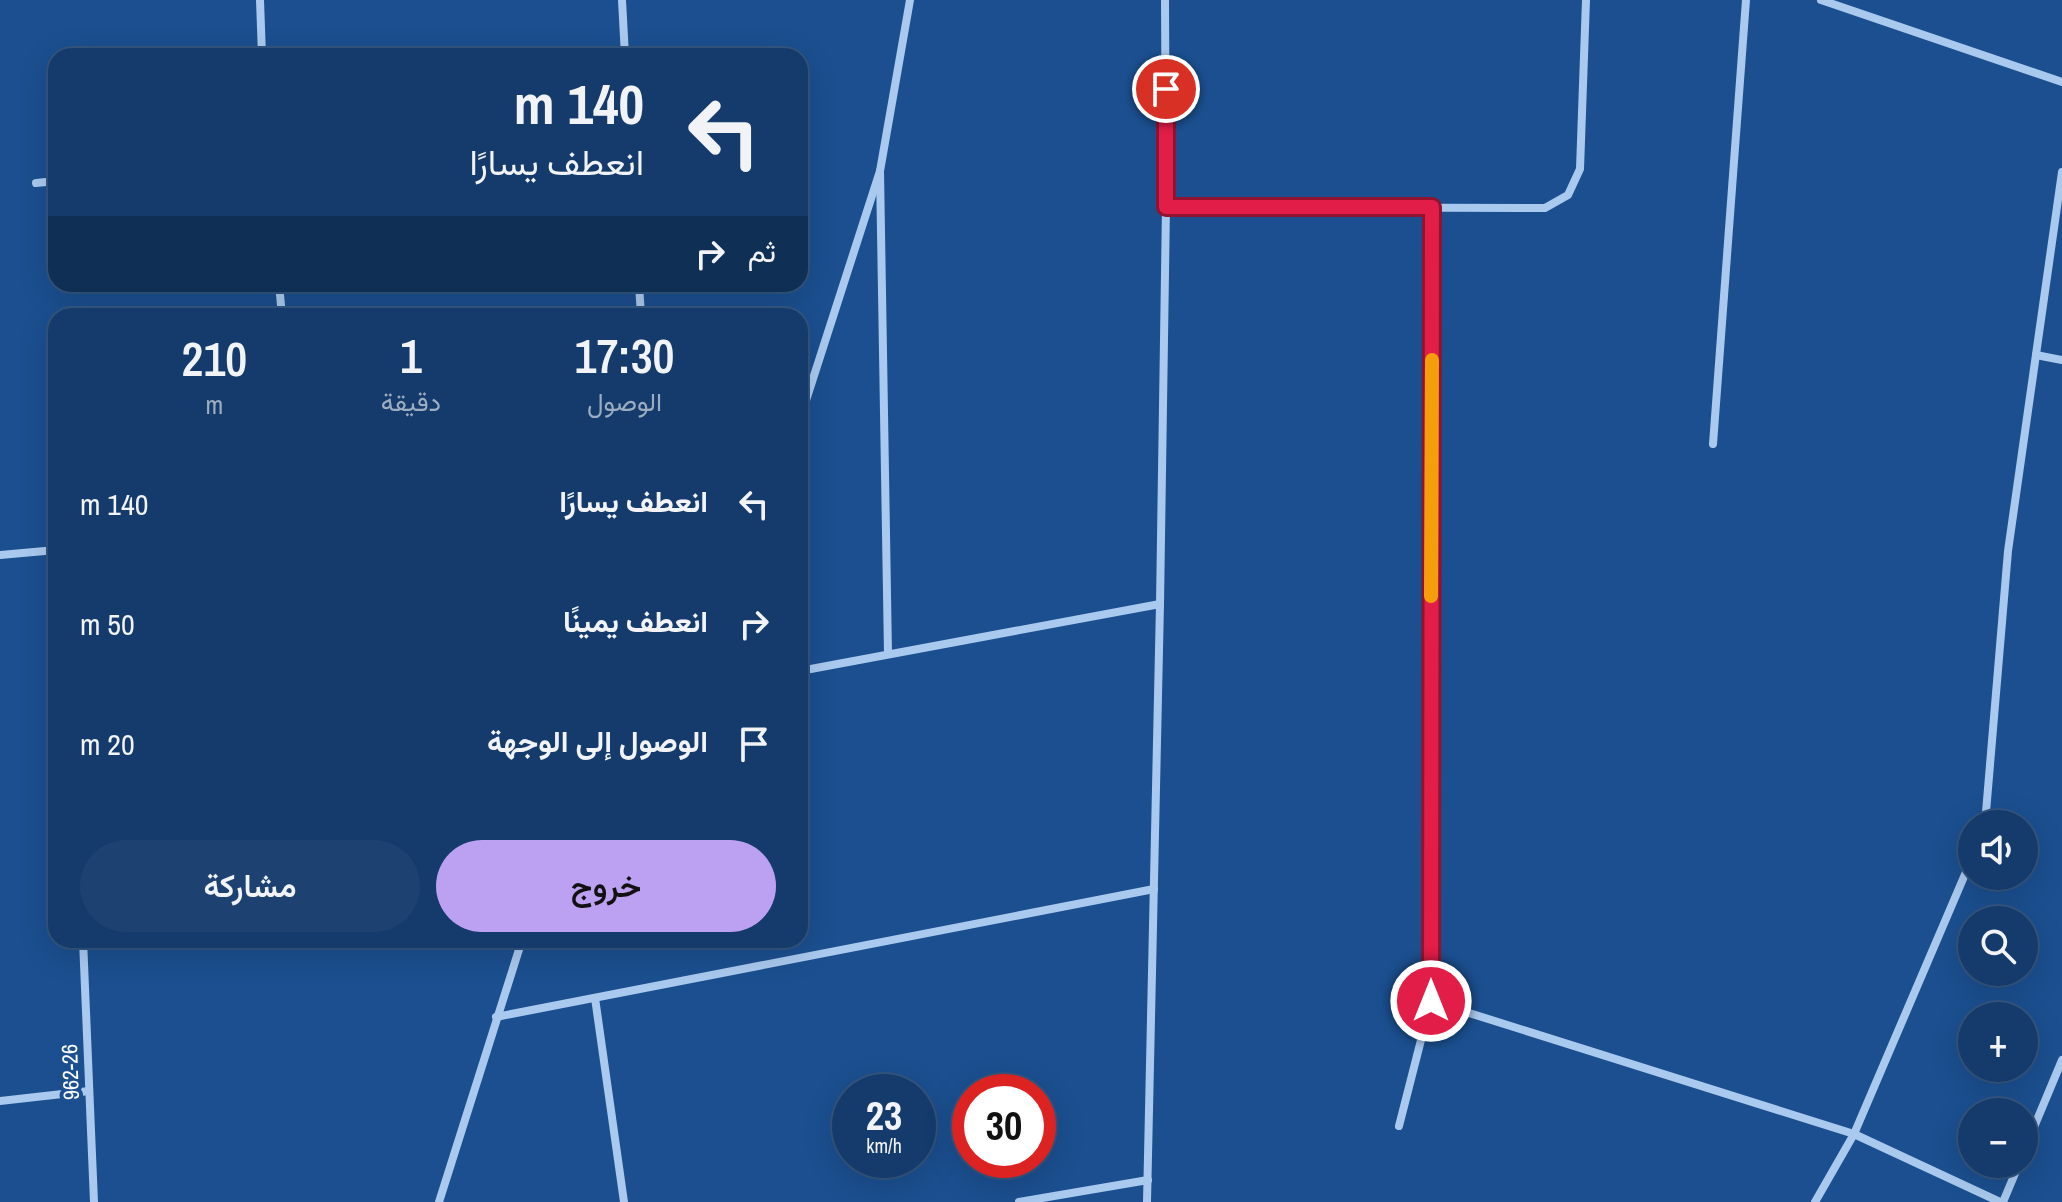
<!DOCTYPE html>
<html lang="ar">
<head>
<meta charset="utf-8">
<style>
  :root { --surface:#143b6b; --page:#1d4271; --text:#f1f3f6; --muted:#9dadc1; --line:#33557e; --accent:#bca0f2 }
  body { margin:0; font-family:"Archivo Narrow",Vazirmatn,sans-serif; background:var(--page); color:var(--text); direction:rtl; height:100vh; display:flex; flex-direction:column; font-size:30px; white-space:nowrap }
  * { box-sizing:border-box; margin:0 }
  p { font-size:26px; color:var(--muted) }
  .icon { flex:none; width:44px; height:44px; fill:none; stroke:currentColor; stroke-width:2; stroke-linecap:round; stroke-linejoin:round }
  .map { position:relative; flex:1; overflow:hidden; direction:ltr }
  .panel { position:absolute; left:48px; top:308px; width:760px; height:640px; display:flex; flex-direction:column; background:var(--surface); border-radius:24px; box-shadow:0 8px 32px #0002,0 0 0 2px var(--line); direction:rtl }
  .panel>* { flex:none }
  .guide { position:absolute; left:48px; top:48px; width:760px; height:244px; border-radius:24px; box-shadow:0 8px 32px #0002,0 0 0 2px var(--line); direction:rtl; background:#143b6b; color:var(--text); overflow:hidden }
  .controls { position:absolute; left:1958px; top:810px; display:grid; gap:16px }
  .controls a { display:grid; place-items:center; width:80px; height:80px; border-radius:50%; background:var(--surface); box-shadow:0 8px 32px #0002,0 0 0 2px var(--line); font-size:40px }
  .speed { position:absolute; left:832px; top:1074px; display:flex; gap:16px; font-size:40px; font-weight:700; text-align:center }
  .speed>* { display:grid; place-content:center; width:104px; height:104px; border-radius:50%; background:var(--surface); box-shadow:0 8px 32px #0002,0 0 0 2px var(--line); line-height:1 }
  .speed small { font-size:20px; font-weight:400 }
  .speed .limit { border:12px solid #d22; background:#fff; color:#111 }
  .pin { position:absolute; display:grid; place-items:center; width:68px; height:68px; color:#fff; margin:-34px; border:4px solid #fff; border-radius:50%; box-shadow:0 2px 8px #0007 }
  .me { position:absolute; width:88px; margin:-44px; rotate:0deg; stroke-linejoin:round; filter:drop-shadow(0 0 6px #0008) }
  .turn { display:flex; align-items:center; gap:28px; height:168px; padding:0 32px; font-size:36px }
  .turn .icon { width:104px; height:104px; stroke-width:2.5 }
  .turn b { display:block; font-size:56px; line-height:68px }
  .then { display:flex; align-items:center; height:76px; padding:0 32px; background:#0003; gap:16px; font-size:30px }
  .eta { display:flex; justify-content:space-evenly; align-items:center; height:136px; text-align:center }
  .eta b { font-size:48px; font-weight:600; line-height:56px }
  .button { display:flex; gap:16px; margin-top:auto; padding:16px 32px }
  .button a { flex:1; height:92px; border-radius:48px; background:var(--accent); color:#111; font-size:32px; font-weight:600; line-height:92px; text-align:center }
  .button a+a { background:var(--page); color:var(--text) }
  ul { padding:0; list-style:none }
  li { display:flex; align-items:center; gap:24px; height:120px; padding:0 32px }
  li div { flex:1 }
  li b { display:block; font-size:30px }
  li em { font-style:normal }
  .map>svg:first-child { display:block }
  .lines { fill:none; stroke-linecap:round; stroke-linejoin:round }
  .street { stroke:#a9c9ee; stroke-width:8 }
  .route-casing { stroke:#92132f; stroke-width:20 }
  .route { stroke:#e11d48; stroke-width:14 }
  .slow { stroke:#f59e0b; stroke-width:14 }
  .labels { text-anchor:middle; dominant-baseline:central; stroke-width:8; stroke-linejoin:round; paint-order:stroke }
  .street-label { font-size:22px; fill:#fff; stroke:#1b4f8f }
</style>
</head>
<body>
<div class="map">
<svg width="2062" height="1202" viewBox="0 0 2062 1202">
  <rect width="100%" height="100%" fill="#1b4f8f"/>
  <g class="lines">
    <!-- street -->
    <g class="street">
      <path d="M260,0L262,56"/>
      <path d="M622,0L625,56"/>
      <path d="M1821,0L2062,82"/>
      <path d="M880,171L888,654"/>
      <path d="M36,183L56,181"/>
      <path d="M1166,207L1545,208L1568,195L1580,169L1586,0"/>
      <path d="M279,284L282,316"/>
      <path d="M639,284L641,316"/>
      <path d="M2036,355L2062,360"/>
      <path d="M800,419L880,171L910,0"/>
      <path d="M1713,444L1746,0"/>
      <path d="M0,555L56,550"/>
      <path d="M800,671L1160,604"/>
      <path d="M1985,824L2008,551L2062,172"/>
      <path d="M83,940L94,1202"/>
      <path d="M595,998L624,1202"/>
      <path d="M1431,1001L1854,1134L2000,1202"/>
      <path d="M496,1017L1154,889"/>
      <path d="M0,1101L89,1091"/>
      <path d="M1399,1126L1431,1001L1432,207"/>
      <path d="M2024,1151L2062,1060"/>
      <path d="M439,1202L522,940"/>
      <path d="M1019,1202L1148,1180"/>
      <path d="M1147,1202L1160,604L1166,207L1165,0"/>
      <path d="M1815,1202L1854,1134L1972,858"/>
      <path d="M2003,1202L2019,1164"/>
    </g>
  </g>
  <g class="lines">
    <!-- route casing -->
    <g class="route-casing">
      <path id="route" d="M1166,89V207H1432L1431,1001"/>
    </g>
    <!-- route -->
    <use href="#route" class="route"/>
    <!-- slow -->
    <path class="slow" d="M1431,596L1432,360"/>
  </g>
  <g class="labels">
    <!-- street labels -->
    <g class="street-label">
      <text transform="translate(70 1072) rotate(-92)">962-26</text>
    </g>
  </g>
</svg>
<div class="controls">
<a><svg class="icon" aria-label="sound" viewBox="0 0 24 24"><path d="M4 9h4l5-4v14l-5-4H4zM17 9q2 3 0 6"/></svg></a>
<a><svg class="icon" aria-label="search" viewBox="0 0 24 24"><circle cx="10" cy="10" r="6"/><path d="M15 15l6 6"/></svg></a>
<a>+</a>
<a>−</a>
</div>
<div class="speed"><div>23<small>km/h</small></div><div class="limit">30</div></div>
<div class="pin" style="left:1166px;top:89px;background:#d93025"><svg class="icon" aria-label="arrive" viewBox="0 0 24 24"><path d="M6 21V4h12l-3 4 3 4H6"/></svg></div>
<svg class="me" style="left:1431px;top:1001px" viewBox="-20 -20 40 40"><circle r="17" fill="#e11d48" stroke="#fff" stroke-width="3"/><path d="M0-11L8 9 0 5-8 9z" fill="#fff"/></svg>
<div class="guide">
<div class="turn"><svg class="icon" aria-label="left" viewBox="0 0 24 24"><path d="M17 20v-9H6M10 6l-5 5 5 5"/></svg><div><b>140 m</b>انعطف يسارًا</div></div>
<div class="then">ثم<svg class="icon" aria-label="right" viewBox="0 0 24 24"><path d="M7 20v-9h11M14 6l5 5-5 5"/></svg></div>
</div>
<section class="panel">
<div class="eta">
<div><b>17:30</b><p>الوصول</p></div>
<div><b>1</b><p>دقيقة</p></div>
<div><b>210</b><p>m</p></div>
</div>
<ul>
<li><svg class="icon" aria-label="left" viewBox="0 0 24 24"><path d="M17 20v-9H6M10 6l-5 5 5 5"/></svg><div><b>انعطف يسارًا</b></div><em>140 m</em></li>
<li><svg class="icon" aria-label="right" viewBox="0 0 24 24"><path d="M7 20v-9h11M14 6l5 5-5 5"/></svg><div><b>انعطف يمينًا</b></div><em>50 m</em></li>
<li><svg class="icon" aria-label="arrive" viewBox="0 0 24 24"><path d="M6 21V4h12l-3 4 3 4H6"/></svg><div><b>الوصول إلى الوجهة</b></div><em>20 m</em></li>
</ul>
<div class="button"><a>خروج</a><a>مشاركة</a></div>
</section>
</div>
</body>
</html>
